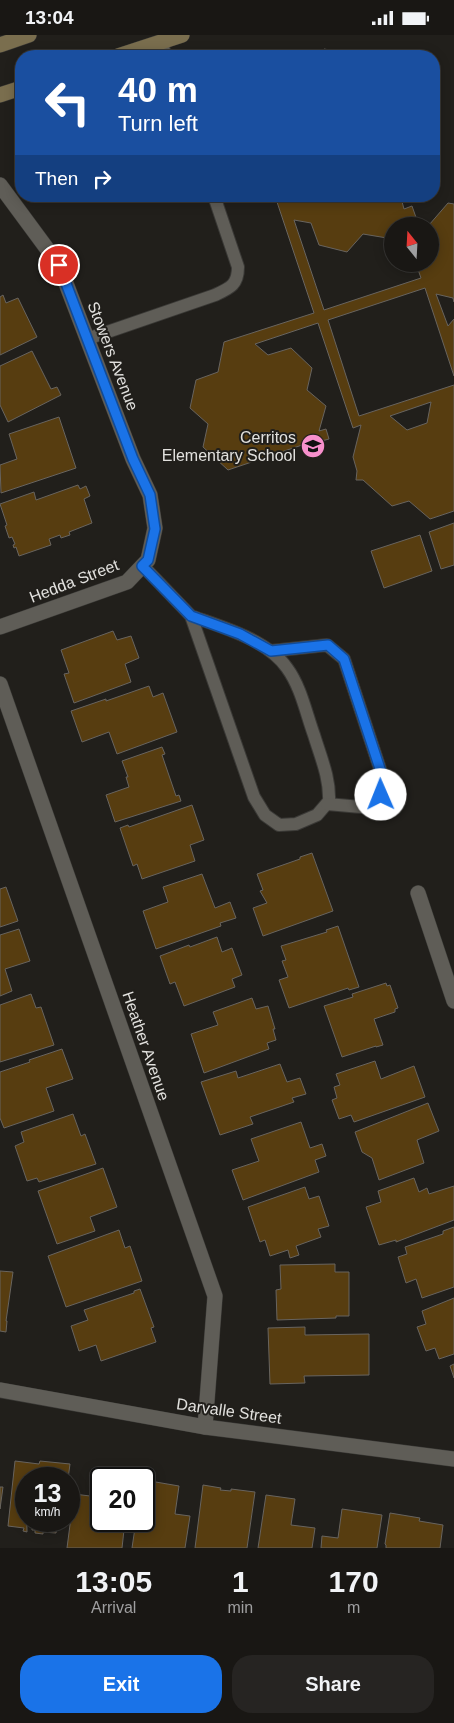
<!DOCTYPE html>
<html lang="en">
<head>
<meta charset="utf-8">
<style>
  :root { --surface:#191714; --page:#262422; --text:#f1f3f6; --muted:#9f9fa0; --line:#373634; --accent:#1a73e8 }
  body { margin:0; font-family:Helvetica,sans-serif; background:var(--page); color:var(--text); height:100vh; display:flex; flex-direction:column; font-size:19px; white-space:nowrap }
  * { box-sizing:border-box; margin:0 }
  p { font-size:16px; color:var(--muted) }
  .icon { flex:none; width:28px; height:28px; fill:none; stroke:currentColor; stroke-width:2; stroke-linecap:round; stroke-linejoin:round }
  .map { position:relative; height:1513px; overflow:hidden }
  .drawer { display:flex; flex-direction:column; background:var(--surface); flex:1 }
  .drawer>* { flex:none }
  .hud { position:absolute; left:15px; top:15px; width:425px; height:152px; border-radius:20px; box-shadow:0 2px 12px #0003,0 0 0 1px var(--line); background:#1a4fa0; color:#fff; overflow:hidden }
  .needle { width:32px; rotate:342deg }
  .controls { position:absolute; left:384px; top:182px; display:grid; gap:10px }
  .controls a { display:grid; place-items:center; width:55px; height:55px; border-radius:50%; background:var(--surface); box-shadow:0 2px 12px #0003,0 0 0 1px var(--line); font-size:25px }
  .speed { position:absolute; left:15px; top:1432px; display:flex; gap:10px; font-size:25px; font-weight:700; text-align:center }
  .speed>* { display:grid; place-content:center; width:65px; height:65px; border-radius:50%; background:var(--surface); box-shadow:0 2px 12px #0003,0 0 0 1px var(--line); line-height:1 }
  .speed small { font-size:12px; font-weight:400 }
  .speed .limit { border:2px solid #111; border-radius:8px; background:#fff; color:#111 }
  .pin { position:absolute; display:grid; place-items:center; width:42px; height:42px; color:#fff; margin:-21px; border:2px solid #fff; border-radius:50%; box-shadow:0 1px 5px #0007 }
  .me { position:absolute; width:55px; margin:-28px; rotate:359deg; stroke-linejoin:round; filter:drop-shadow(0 0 4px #0008) }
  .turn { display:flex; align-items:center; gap:18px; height:105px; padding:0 20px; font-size:22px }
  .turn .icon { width:65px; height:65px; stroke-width:2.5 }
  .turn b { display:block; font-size:35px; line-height:42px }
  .then { display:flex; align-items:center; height:48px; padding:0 20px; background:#0003; gap:10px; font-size:19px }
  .eta { display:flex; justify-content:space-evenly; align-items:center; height:85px; text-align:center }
  .eta b { font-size:30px; font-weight:700; line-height:35px }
  .cta { display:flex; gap:10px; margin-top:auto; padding:10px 20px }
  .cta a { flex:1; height:58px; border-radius:20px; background:var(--accent); color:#fff; font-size:20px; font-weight:700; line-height:58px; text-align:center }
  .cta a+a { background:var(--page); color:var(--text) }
  .status { display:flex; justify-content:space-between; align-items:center; height:35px; padding:0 25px; background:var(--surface); direction:ltr }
  .status svg { height:14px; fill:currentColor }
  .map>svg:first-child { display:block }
  .building { fill:#573d10; stroke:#68645f; fill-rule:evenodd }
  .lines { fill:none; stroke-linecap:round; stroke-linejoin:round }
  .lane-casing { stroke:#3a3936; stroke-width:14 }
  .street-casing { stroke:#3a3936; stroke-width:16 }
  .secondary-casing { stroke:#3a3936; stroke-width:16 }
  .lane { stroke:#5f5d57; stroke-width:12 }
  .street { stroke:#5f5d57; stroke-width:15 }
  .secondary { stroke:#7a6e4e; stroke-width:15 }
  .route-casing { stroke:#114b97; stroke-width:12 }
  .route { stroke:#1a73e8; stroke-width:9 }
  .labels { text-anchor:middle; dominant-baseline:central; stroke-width:4; stroke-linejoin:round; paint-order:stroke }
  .street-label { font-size:16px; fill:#e2e1de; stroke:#211f1b }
  .poi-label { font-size:16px; fill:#e2e1de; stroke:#211f1b; text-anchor:end }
</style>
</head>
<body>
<div class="status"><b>13:04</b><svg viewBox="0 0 49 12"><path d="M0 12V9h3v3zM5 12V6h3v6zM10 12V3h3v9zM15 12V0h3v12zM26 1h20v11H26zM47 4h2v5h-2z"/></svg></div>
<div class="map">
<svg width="454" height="1513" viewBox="0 0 454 1513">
  <rect width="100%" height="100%" fill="#211f1b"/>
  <!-- building -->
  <g class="building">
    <path d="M324,14L352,19L353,21H317Z"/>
    <path d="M275,161H403L401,163L404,174L412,171L419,191H404L402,186L398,191H392V197L387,203L363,199L347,217L319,210L311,188L294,185L324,275L421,243L416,229H430V219L436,212L429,190L448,168L454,169V267L453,263L436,259L448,291L454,284V341L425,253L328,285L359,381L454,350V476L430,484L409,466L392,471L363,445H356L357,436L353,422L361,390L353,393L318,288L255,309L268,320L291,313L312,333L307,355L326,371L319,396L326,394L329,404L318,407L317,405L228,435L203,412L208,389L190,373L196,345L218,337L224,307L314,278ZM431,367L427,388L407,395L390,381Z"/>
    <path d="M3,260L6,268L18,263L37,302L0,320V262Z"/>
    <path d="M32,316L51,354L57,352L61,360L8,387L0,370V331Z"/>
    <path d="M59,382L76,433L1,458L0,430L17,424L9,399Z"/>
    <path d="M78,450L80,454L86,451L90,461L84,464L92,488L69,497L70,500L61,503L60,500L49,504L51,510L19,521L16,512L14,513L13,510L15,509L12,502L9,503L5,491L7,490L0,469L34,457L36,465Z"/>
    <path d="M454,488V530L441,534L429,497Z"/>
    <path d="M420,500L432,536L384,553L371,516Z"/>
    <path d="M113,596L117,605L131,601L139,623L125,629L131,647L74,668L64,639L69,638L61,615Z"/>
    <path d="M149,651L153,662L163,658L177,697L117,719L109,697L82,707L71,676L106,664V666Z"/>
    <path d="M162,712L165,719L162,720L176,761L179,760L181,766L115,787L106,760L129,752L126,742H128L122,726Z"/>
    <path d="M192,770L204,805L190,810L195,826L142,844L137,829L133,831L120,793L128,790L129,792Z"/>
    <path d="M312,818L333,876L263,901L253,873L267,868L260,856L263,855L257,839L300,824V822Z"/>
    <path d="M202,839L215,873L230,867L236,883L220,888L221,891L156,914L143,876L168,867L163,852Z"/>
    <path d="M6,852L18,886L0,892V854Z"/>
    <path d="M338,891L359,952L349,955L348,953L289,973L279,945L288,942L282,926L286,925L281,911L327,897L326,895Z"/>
    <path d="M19,894L30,926L5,934L12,956L0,961V900Z"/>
    <path d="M217,902L222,917L232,913L242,940L232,944L235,952L184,971L175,947L170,949L160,921L189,910L190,912Z"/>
    <path d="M386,948L387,951L390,950L398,973L395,974V977L374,984L383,1010L376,1012V1011L342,1022L324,971L353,962L352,959Z"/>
    <path d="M31,959L36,973L41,972L54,1010L0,1027V970Z"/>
    <path d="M252,963L256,974L268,971L275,994H273L276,1005L267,1008L269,1014L204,1038L191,999L218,990L213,977Z"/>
    <path d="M62,1014L73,1044L46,1053L54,1076L4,1093L0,1083V1037L30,1027L29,1025Z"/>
    <path d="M375,1026L381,1044L414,1031L425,1062L354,1087L351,1080L339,1084L332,1065L337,1063L334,1052L340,1050L336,1039Z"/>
    <path d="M280,1029L287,1047L300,1043L306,1059L292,1063L294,1067L250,1082L253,1089L220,1100L201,1047L236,1036L238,1043Z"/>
    <path d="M428,1068L439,1096L417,1105L424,1128L379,1145L372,1123L362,1117L355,1097Z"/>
    <path d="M73,1079L81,1101L85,1099L96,1129L39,1147L37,1143L27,1146L15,1111L24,1107L21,1097Z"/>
    <path d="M301,1087L310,1113L322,1109L326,1121L315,1125L319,1137L243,1165L232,1135L259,1126L251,1104Z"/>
    <path d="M103,1133L117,1172L90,1182L95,1196L57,1209L38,1156Z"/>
    <path d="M414,1143L419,1157L427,1153L429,1159L454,1151V1185L396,1207V1205L379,1210L366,1172L381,1167L378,1156Z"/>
    <path d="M305,1152L309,1164L319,1161L329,1191L318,1194L321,1202L296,1211L299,1220L290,1223L288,1215L270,1221L265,1205L260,1207L248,1172Z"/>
    <path d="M454,1192V1252L422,1263L416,1244L406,1248L398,1222L407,1219L405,1212L443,1199V1196Z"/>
    <path d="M119,1195L125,1213L130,1211L142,1246L66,1272L48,1221Z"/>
    <path d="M335,1229V1237H349V1281H336V1283L277,1285L276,1255L281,1254L280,1230Z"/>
    <path d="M0,1236L13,1237L6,1286H7L6,1297L0,1296Z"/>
    <path d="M140,1254L154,1292L151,1293L156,1307L101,1326L96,1310L79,1316L71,1291L88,1285L84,1275L134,1258V1256Z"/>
    <path d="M454,1263V1319L439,1324L435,1313L426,1316L417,1292L426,1289L422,1276Z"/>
    <path d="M305,1292V1300L369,1299V1340L304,1341L305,1348L270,1349L268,1293Z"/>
    <path d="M454,1329V1343L450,1331Z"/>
    <path d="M15,1426L39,1429L40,1426L70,1429L68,1444H26L27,1497L23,1496L24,1493L8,1491Z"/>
    <path d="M102,1435L133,1440L132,1444H101V1486H125L122,1513H67L74,1459L98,1462Z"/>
    <path d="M144,1445L179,1451L175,1479L190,1481L185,1513H132L136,1486H144Z"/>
    <path d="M203,1450L221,1453L220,1455L231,1456V1454L255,1457L247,1513H195Z"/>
    <path d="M0,1452H3L0,1474Z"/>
    <path d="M266,1460L295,1464L291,1490L315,1493L312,1513H258Z"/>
    <path d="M342,1474L382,1480L377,1513H321L322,1501L338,1503Z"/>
    <path d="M390,1478L420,1483L419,1486L443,1490L440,1513H386V1510L385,1509Z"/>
    <path d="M32,1486H61V1489H57L56,1498L43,1497V1499L35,1498V1495H32Z"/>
  </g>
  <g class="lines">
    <!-- lane casing -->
    <g class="lane-casing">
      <g id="lane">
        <path d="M161,7L166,21"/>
        <path d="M87,304L215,260C230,253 238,250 238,232L214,161"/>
        <path d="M143,531L191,581L254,762L265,780L279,790L296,789L317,780L329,766C330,743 321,723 314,700C306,678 301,652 287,633C268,605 222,592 191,581"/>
        <path d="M271,616L327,610L344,624L384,746L381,760L361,772L327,769"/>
      </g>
    </g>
    <!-- street casing -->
    <g class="street-casing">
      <g id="street">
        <path d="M0,150L59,230L133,424L150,460L155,493L148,525L127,547L0,592"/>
        <path d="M0,649L215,1261L205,1392"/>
        <path d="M418,858L454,966"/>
        <path d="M0,1355L205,1392L454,1424"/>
      </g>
    </g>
    <!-- secondary casing -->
    <g class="secondary-casing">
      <g id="secondary">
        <path d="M0,10L29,0"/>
        <path d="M118,21L182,0"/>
        <path d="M0,60L21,53"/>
      </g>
    </g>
    <!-- lane -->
    <use href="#lane" class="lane"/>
    <!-- street -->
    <use href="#street" class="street"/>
    <!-- secondary -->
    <use href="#secondary" class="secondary"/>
  </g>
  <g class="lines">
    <!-- route casing -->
    <g class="route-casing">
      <path id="route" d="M59,230L133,424L150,460L155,494L148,525L142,531L191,581L240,599L271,616L328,610L344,624L384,746L381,760"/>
    </g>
    <!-- route -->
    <use href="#route" class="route"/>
  </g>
  <!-- icons -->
  <defs>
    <g id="school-disc" transform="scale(1.25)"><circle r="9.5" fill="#f890cc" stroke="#211f1b"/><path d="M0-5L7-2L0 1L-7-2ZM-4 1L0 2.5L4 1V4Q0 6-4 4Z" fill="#111"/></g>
  </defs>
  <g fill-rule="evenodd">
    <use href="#school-disc" x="313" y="411"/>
  </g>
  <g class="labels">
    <!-- street labels -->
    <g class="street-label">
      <text transform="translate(113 321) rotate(69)">Stowers Avenue</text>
      <text transform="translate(74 546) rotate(-21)">Hedda Street</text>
      <text transform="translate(146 1011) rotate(71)">Heather Avenue</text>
      <text transform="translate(229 1376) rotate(8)">Darvalle Street</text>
    </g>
    <!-- poi labels -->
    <g class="poi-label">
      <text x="296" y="402">Cerritos<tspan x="296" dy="18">Elementary School</tspan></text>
    </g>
  </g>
</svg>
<div class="controls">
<a><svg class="needle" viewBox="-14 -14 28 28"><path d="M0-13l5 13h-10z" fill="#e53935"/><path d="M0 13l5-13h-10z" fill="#9f9fa0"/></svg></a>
</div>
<div class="speed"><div>13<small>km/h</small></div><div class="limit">20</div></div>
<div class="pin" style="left:59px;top:230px;background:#d93025"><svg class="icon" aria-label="arrive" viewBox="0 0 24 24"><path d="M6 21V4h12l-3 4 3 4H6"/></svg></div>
<svg class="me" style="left:381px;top:760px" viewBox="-20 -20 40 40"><circle r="19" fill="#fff"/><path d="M0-13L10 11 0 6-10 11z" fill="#1a73e8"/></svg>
<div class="hud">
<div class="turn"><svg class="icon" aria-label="left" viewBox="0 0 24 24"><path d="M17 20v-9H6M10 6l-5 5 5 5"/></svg><div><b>40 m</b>Turn left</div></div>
<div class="then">Then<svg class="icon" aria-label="right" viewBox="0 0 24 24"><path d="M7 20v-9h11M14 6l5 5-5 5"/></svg></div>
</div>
</div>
<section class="drawer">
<div class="eta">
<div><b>13:05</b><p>Arrival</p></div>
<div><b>1</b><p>min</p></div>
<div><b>170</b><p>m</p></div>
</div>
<div class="cta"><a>Exit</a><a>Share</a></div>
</section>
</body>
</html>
